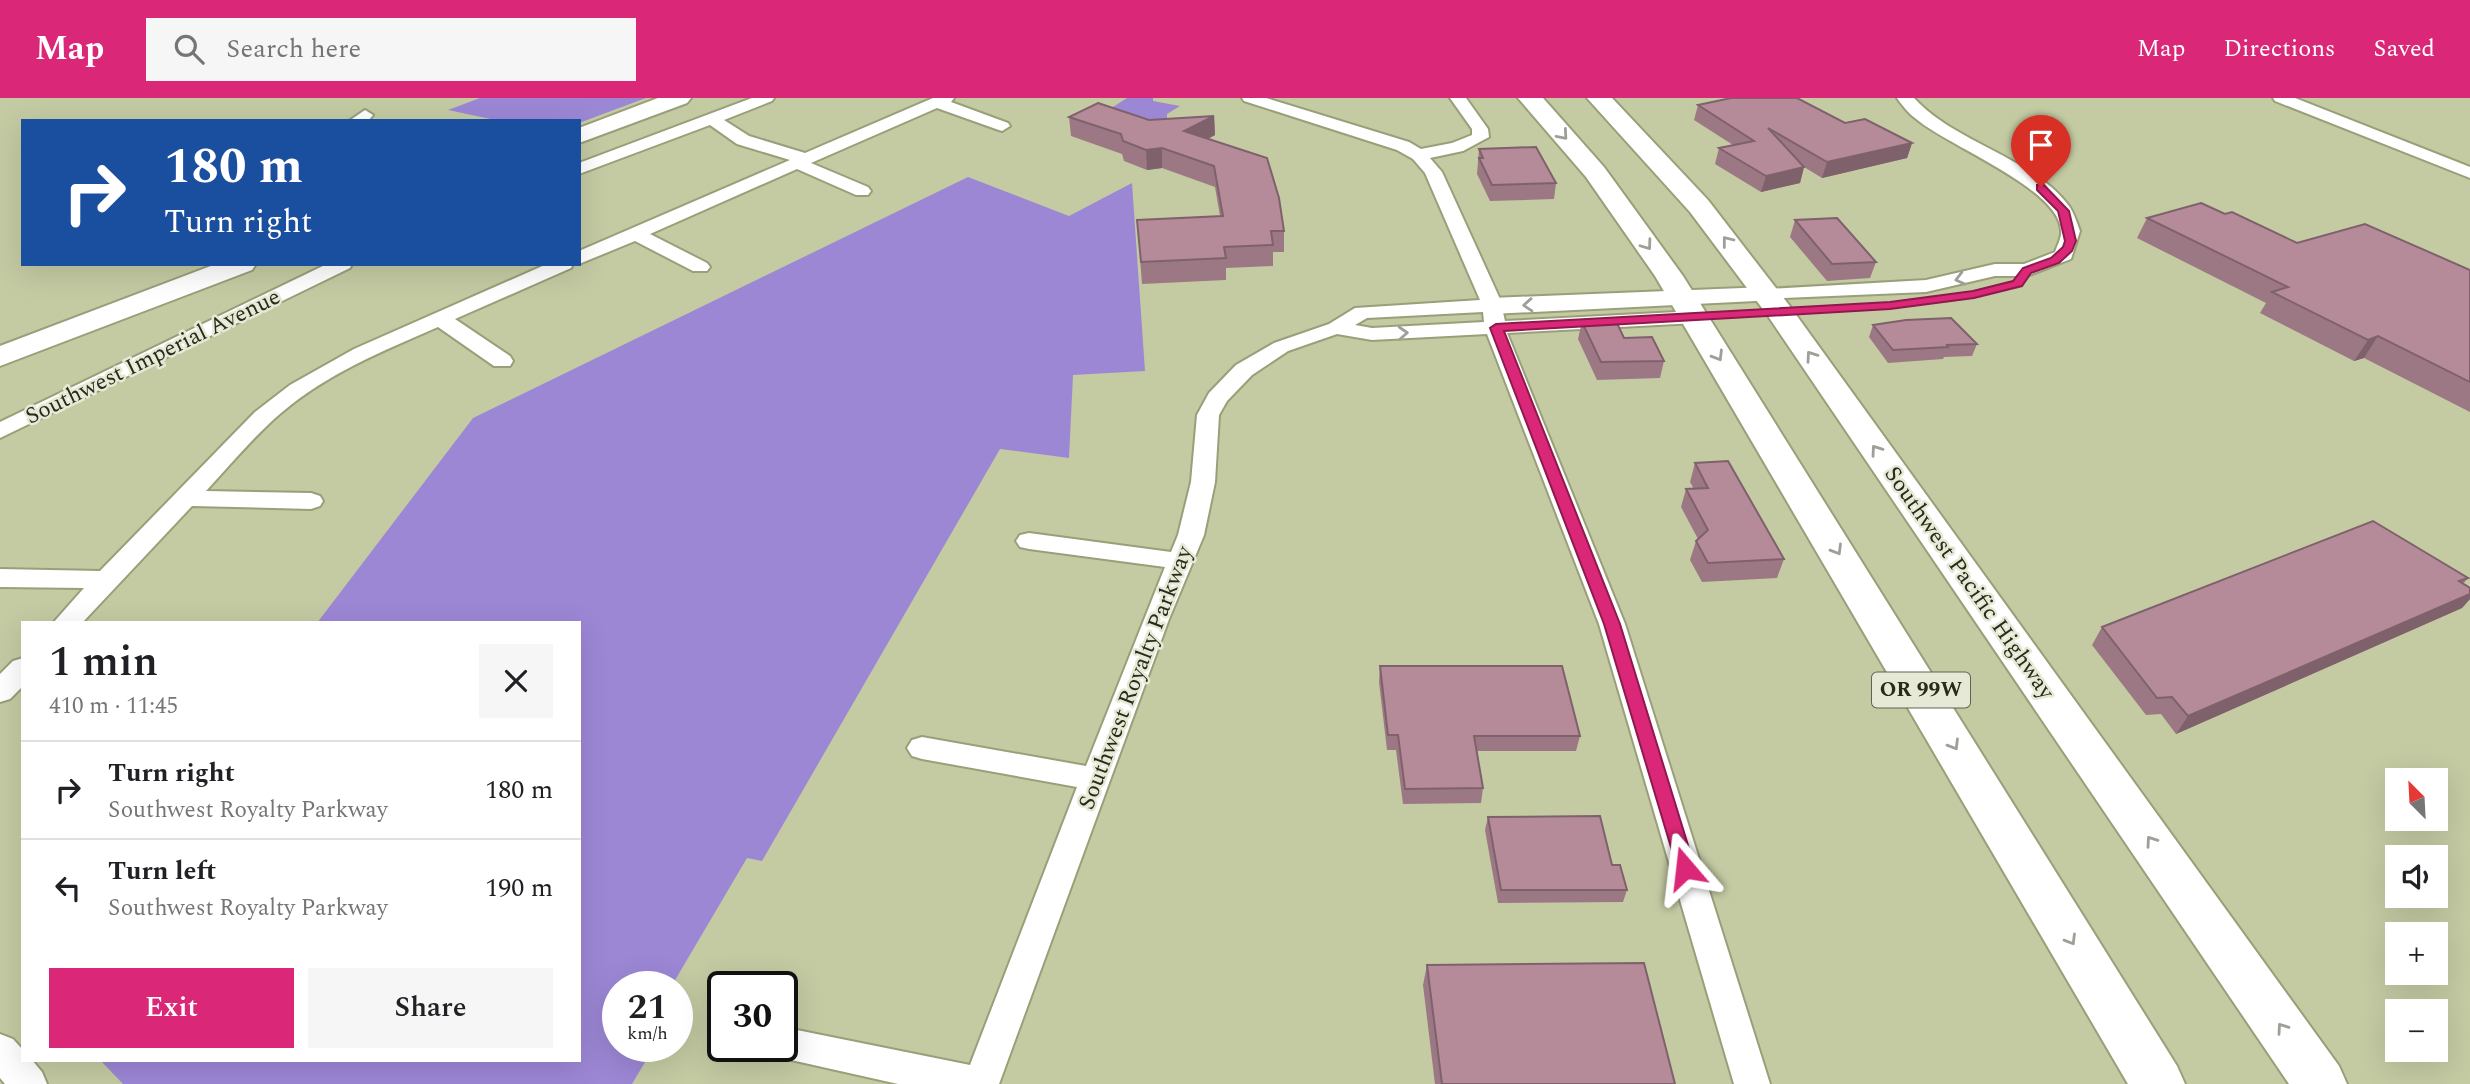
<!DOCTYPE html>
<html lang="en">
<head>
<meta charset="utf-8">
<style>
  :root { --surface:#fff; --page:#f6f6f6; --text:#202124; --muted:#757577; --line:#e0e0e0; --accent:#db2777 }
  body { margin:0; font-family:Spectral,serif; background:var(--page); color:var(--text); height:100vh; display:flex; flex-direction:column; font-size:26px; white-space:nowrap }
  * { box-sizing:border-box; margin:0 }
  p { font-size:23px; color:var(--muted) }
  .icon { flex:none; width:38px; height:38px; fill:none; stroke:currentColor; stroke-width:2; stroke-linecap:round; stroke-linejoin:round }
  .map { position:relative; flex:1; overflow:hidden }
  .details { position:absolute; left:21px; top:523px; width:560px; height:441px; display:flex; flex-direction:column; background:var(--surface); border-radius:0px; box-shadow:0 7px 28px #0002 }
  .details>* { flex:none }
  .hud { position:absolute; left:21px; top:21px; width:560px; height:147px; border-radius:0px; box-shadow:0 7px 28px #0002; background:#1a4fa0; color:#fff; overflow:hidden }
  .needle { width:46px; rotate:336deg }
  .buttons { position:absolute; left:2385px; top:670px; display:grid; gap:14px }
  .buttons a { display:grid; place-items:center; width:63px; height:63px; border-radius:0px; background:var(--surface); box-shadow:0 7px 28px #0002; font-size:35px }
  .speed { position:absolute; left:602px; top:873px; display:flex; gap:14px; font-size:35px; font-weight:700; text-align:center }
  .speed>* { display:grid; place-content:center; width:91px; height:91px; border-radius:50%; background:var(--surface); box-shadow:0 7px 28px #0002; line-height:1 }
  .speed small { font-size:18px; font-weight:400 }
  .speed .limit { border:4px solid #111; border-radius:10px; background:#fff; color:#111 }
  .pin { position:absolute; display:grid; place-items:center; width:60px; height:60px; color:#fff; margin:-72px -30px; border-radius:50% 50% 50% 0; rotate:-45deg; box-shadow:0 0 7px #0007 }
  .pin .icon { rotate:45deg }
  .me { position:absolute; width:77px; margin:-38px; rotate:343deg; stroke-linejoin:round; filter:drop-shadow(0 0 5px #0008) }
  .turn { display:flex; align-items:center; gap:24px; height:147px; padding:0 28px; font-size:32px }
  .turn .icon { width:91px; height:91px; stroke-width:2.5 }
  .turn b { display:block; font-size:49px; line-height:60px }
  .round { display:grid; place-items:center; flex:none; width:74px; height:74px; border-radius:0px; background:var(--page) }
  .overview { display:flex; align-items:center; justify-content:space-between; height:119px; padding:0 28px }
  h1 { font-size:42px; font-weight:600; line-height:52px }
  .button { display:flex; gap:14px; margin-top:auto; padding:14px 28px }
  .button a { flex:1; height:80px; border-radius:0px; background:var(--accent); color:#fff; font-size:28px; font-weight:600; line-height:80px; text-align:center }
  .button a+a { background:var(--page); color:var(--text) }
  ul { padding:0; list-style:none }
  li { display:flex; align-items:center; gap:21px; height:98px; padding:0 28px; border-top:2px solid var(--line) }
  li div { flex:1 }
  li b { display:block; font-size:26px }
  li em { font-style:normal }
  header { display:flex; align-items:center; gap:42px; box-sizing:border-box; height:98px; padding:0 35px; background:var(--accent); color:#fff }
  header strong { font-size:33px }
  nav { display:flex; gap:38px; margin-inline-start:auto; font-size:24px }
  .search { width:490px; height:63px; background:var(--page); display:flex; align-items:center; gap:18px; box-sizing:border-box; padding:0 24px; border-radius:0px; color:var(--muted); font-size:26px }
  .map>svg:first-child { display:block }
  .green { fill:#9c87d5 }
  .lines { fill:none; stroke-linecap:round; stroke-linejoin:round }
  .minor-casing { stroke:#999f78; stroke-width:4 }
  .tertiary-casing { stroke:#999f78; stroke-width:4 }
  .secondary-casing { stroke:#999f78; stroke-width:4 }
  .trunk-casing { stroke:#999f78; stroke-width:4 }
  .minor { fill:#fff; fill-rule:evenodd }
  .tertiary { fill:#fff; fill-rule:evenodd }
  .secondary { fill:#fff; fill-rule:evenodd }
  .trunk { fill:#fff; fill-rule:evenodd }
  .wall { fill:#9c7884 }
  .shaded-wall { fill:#7f616c }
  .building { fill:#b58b9a; stroke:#7f616c; stroke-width:2 }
  .oneway { stroke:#9e9f98 }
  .route { fill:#db2777; stroke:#8e194d; stroke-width:2 }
  .labels { text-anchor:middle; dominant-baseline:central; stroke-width:5; stroke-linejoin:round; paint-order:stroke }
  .shield { fill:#e6e9d5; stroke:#616352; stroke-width:2 }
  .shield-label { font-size:21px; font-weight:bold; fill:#282a1a }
  .street-label { font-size:23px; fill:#282a1a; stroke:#e6e9d5 }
</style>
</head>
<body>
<header>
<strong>Map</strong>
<div class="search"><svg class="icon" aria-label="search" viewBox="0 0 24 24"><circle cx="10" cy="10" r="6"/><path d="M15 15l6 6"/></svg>Search here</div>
<nav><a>Map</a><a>Directions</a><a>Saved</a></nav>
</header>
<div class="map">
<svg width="2470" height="986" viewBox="0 0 2470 986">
  <rect width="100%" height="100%" fill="#c4cba3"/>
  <!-- green -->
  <g class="green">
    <path d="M480,0H646L579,25L500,23L448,12Z"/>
    <path d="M1127,0H1153V3L1180,8L1167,16V24L1107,20L1117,13L1113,9Z"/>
    <path d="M968,79L1069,118L1132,85L1145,273L1073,277L1069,360L1000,351L762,763L747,760L671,889H618V948L654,949L632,986H123L101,963L579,962V525H317L473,320Z"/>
  </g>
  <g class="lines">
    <!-- minor casing -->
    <g class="minor-casing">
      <g id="minor">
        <path d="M752,0H774L772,3L724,22L749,38L805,55L933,0H954L951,4L1008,25L1010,28L1002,33L996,31L937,10L811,65L868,89L871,93L868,97H856L797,71L650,136L707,165L710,169L707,173H693L635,143L579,166V153L790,62L737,46L710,27L579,76V65Z"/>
        <path d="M1242,0H1266L1409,44L1421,51L1452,45L1472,37V31L1450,0H1466L1488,31L1489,39L1463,53L1430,60L1442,74L1500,201L1505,223L1696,213L1703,215L1706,219L1703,223L1696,225L1507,235L1625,526L1770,986H1734L1599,526L1487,236L1372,242L1337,236L1288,253L1252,277L1227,303L1219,317L1215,384L1204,437L1169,521L999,986H898L769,957L766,948H782V929L970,967L1077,689L922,661L912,658L907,650L912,642L922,639L1086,668L1165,469L1029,451L1020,449L1016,443L1020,437L1029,435L1171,454L1178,437L1191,384L1197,317L1209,295L1236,267L1274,245L1329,226L1355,210L1480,202L1425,75L1413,61L1397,52L1244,3ZM1483,214L1484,224L1372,230L1355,227L1367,220Z"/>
        <path d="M1897,0H1914C1955,45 2034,60 2069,108C2074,115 2077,125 2080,133L2071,161L2027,178H1995L1926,194L1760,201L1757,197L1760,193L1767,191L1926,182L1995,166H2024L2055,154C2057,148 2062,139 2061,133C2060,90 1945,47 1915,20C1908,15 1902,7 1897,0Z"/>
        <path d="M2273,0H2295L2470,69V80L2275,3Z"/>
        <path d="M365,12L373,17L368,23H349Z"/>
        <path d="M327,166H352L350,170L0,340V324Z"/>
        <path d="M547,166H573L571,170L455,221L510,258L513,263L510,268H494L438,229C383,253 328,275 281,315C254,338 230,367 206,393L311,395L320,398L323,403L320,408L311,411L192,408L82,525H53L84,490L0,489V471L100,473L255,314L290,287L354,251Z"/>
        <path d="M23,560V588L10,601L0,604V576L13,563Z"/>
        <path d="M0,936L13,941L23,952V962H32L42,974L47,986H5L0,980Z"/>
      </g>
    </g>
    <!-- tertiary casing -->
    <g class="tertiary-casing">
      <path id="tertiary" d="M1767,189L1776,192L1780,197L1776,202L1491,216L1482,213L1478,208L1482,203L1491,200Z"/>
    </g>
    <!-- secondary casing -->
    <g class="secondary-casing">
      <g id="secondary">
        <path d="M658,0H691L687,5L579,45V30Z"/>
        <path d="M216,166H256L252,172L0,268V248Z"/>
      </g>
    </g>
    <!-- trunk casing -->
    <g class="trunk-casing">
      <g id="trunk">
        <path d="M1518,0H1543L1604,69L1683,178L2177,968L2185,986H2128L1655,178L1586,79Z"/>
        <path d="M1587,0H1612L1708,102L1789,207L2339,968L2347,986H2289L1768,218L1690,114Z"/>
      </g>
    </g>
    <!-- minor -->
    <use href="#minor" class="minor"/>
    <!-- tertiary -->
    <use href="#tertiary" class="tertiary"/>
    <!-- secondary -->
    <use href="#secondary" class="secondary"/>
    <!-- trunk -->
    <use href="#trunk" class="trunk"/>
  </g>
  <!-- wall -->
  <g class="wall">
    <path d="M1698,7L1912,45L1907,60L1822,80L1804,69L1800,85L1761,94L1715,66L1719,50L1733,47L1694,22Z"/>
    <path d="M1214,18L1215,37L1208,41L1284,133V154H1273V168L1226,170V182L1142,186L1137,122L1220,118L1215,89L1162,70L1147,72L1124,63L1122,56L1071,38L1069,19L1149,22Z"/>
    <path d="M1479,51L1556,85L1554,101L1490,103L1477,76Z"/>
    <path d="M2225,116L2297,145L2470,172V314L2364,260L2354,263L2260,215L2266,205L2137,140L2147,120Z"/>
    <path d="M1795,122L1876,164L1870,180L1827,183L1790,139Z"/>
    <path d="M1582,224L1624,240L1664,263L1660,280L1597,282L1578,241Z"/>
    <path d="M1873,227L1977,246L1972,258L1944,259L1943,261L1888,265L1869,239Z"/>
    <path d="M1695,365L1784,461L1777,480L1702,484L1690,462L1696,443L1698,441L1681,409L1686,391H1694L1690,384Z"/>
    <path d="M2468,480L2463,486L2470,490V501L2462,510L2176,636L2161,616L2146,617L2092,547L2102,529Z"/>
    <path d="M1380,568L1580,638L1576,653H1477L1483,690L1481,705L1403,706L1396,652H1387L1379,584Z"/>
    <path d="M1488,719L1612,767L1627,792L1623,804L1498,805L1485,732Z"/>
    <path d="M1427,867L1675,986H1435L1423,887Z"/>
  </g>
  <!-- shaded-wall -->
  <g class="shaded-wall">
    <path d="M1214,18L1215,37L1185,53L1184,33Z"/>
    <path d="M1912,45L1907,60L1822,80L1827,64Z"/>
    <path d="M1162,50V70L1147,72L1146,52Z"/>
    <path d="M1804,69L1800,85L1761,94L1766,78Z"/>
    <path d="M2378,238L2364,260L2354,263L2368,242Z"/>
    <path d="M2470,496V501L2462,510L2176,636L2188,618Z"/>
  </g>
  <!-- building -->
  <g class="building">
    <path d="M1731,0H1797L1845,25L1865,21L1912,45L1827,64L1768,30L1804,69L1766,78L1719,50L1754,43L1698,7Z"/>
    <path d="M1098,5L1149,22L1214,18L1184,33L1267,60L1279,100L1284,133H1271L1273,147L1224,149L1226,160L1141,164L1137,122L1223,118L1214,68L1162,50L1146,52L1123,43L1121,36L1069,19Z"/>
    <path d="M1536,49L1556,85L1492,87L1479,60H1483L1479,51Z"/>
    <path d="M2201,105L2225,116L2232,114L2297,145L2365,126L2470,172V284L2378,238L2368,242L2272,194L2288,189L2147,120Z"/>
    <path d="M1837,120L1876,164L1832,166L1795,122Z"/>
    <path d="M1951,220L1977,246L1947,247L1948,249L1893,252L1873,227L1906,222Z"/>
    <path d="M1616,223L1624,240L1652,239L1664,263L1601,264L1582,224Z"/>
    <path d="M1728,363L1784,461L1708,465L1696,443L1708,432L1686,391L1708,390L1695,365Z"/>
    <path d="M2373,423L2468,480L2459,483L2470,490V496L2188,618L2172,599L2157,600L2102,529Z"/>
    <path d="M1380,568H1562L1580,638H1474L1483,690L1405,691L1398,637H1388Z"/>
    <path d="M1600,718L1612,767H1620L1627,792H1501L1488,719Z"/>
    <path d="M1644,865L1675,986H1442L1427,867Z"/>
  </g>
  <!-- one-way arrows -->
  <defs><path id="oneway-chevron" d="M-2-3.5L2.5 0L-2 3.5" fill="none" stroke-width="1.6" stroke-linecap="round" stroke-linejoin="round" transform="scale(1.75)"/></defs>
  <g class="oneway">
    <use href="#oneway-chevron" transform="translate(1563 37) rotate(49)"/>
    <use href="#oneway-chevron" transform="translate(1727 143) rotate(-128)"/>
    <use href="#oneway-chevron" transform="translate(1647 147) rotate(54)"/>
    <use href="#oneway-chevron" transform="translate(1960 181) rotate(166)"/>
    <use href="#oneway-chevron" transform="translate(1528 207) rotate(176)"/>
    <use href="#oneway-chevron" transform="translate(1403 235) rotate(-3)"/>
    <use href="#oneway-chevron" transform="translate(1718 258) rotate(59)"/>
    <use href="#oneway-chevron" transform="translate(1811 258) rotate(-125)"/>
    <use href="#oneway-chevron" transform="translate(1876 352) rotate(-125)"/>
    <use href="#oneway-chevron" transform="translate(1837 452) rotate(59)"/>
    <use href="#oneway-chevron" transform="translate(1954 647) rotate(59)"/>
    <use href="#oneway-chevron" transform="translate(2151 743) rotate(-125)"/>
    <use href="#oneway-chevron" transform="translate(2071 842) rotate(59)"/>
    <use href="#oneway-chevron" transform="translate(2282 930) rotate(-125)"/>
  </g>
  <!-- route -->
  <path class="route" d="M2037,87H2044L2069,113L2076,143L2072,153L2059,165L2031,175L2022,188L1974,200L1890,211L1504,233L1620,526L1695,770L1692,776L1685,778L1679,776L1604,526L1490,230L1496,226L1890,204L1973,193L2013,183L2023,170L2051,160L2063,149L2065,143L2058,113L2037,92Z"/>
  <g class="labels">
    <!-- shield labels -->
    <rect class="shield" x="1872" y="574.5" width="98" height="35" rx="5"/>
    <g class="shield-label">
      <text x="1921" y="592">OR 99W</text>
    </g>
    <!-- street labels -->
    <g class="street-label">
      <text transform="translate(153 259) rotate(-26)">Southwest Imperial Avenue</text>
      <text transform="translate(1969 485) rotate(55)">Southwest Pacific Highway</text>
      <text transform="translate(1136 580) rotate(-69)">Southwest Royalty Parkway</text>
    </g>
  </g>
</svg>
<div class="buttons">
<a><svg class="needle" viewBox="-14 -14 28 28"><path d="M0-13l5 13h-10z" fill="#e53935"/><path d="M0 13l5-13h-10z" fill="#757577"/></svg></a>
<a><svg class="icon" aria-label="sound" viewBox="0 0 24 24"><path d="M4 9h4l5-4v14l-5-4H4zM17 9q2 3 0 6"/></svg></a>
<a>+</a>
<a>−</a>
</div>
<div class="speed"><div>21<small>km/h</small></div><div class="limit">30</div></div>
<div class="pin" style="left:2041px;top:89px;background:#d93025"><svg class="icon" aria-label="arrive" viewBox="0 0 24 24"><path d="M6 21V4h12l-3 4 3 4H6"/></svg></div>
<svg class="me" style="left:1685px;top:770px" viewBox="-20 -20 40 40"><path d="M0-17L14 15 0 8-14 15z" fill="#db2777" stroke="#fff" stroke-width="4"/></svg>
<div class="hud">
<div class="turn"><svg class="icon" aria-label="right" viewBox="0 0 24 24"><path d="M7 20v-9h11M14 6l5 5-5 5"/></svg><div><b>180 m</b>Turn right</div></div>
</div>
<section class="details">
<div class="overview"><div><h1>1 min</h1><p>410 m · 11:45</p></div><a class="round"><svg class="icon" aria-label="close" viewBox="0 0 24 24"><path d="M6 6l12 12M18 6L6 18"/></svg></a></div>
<ul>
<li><svg class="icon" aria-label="right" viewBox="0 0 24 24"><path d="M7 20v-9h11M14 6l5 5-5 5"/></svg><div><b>Turn right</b><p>Southwest Royalty Parkway</p></div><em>180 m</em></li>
<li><svg class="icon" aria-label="left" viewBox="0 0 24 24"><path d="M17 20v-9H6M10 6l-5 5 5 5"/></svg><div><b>Turn left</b><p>Southwest Royalty Parkway</p></div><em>190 m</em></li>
</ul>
<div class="button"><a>Exit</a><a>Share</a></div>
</section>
</div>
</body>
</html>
